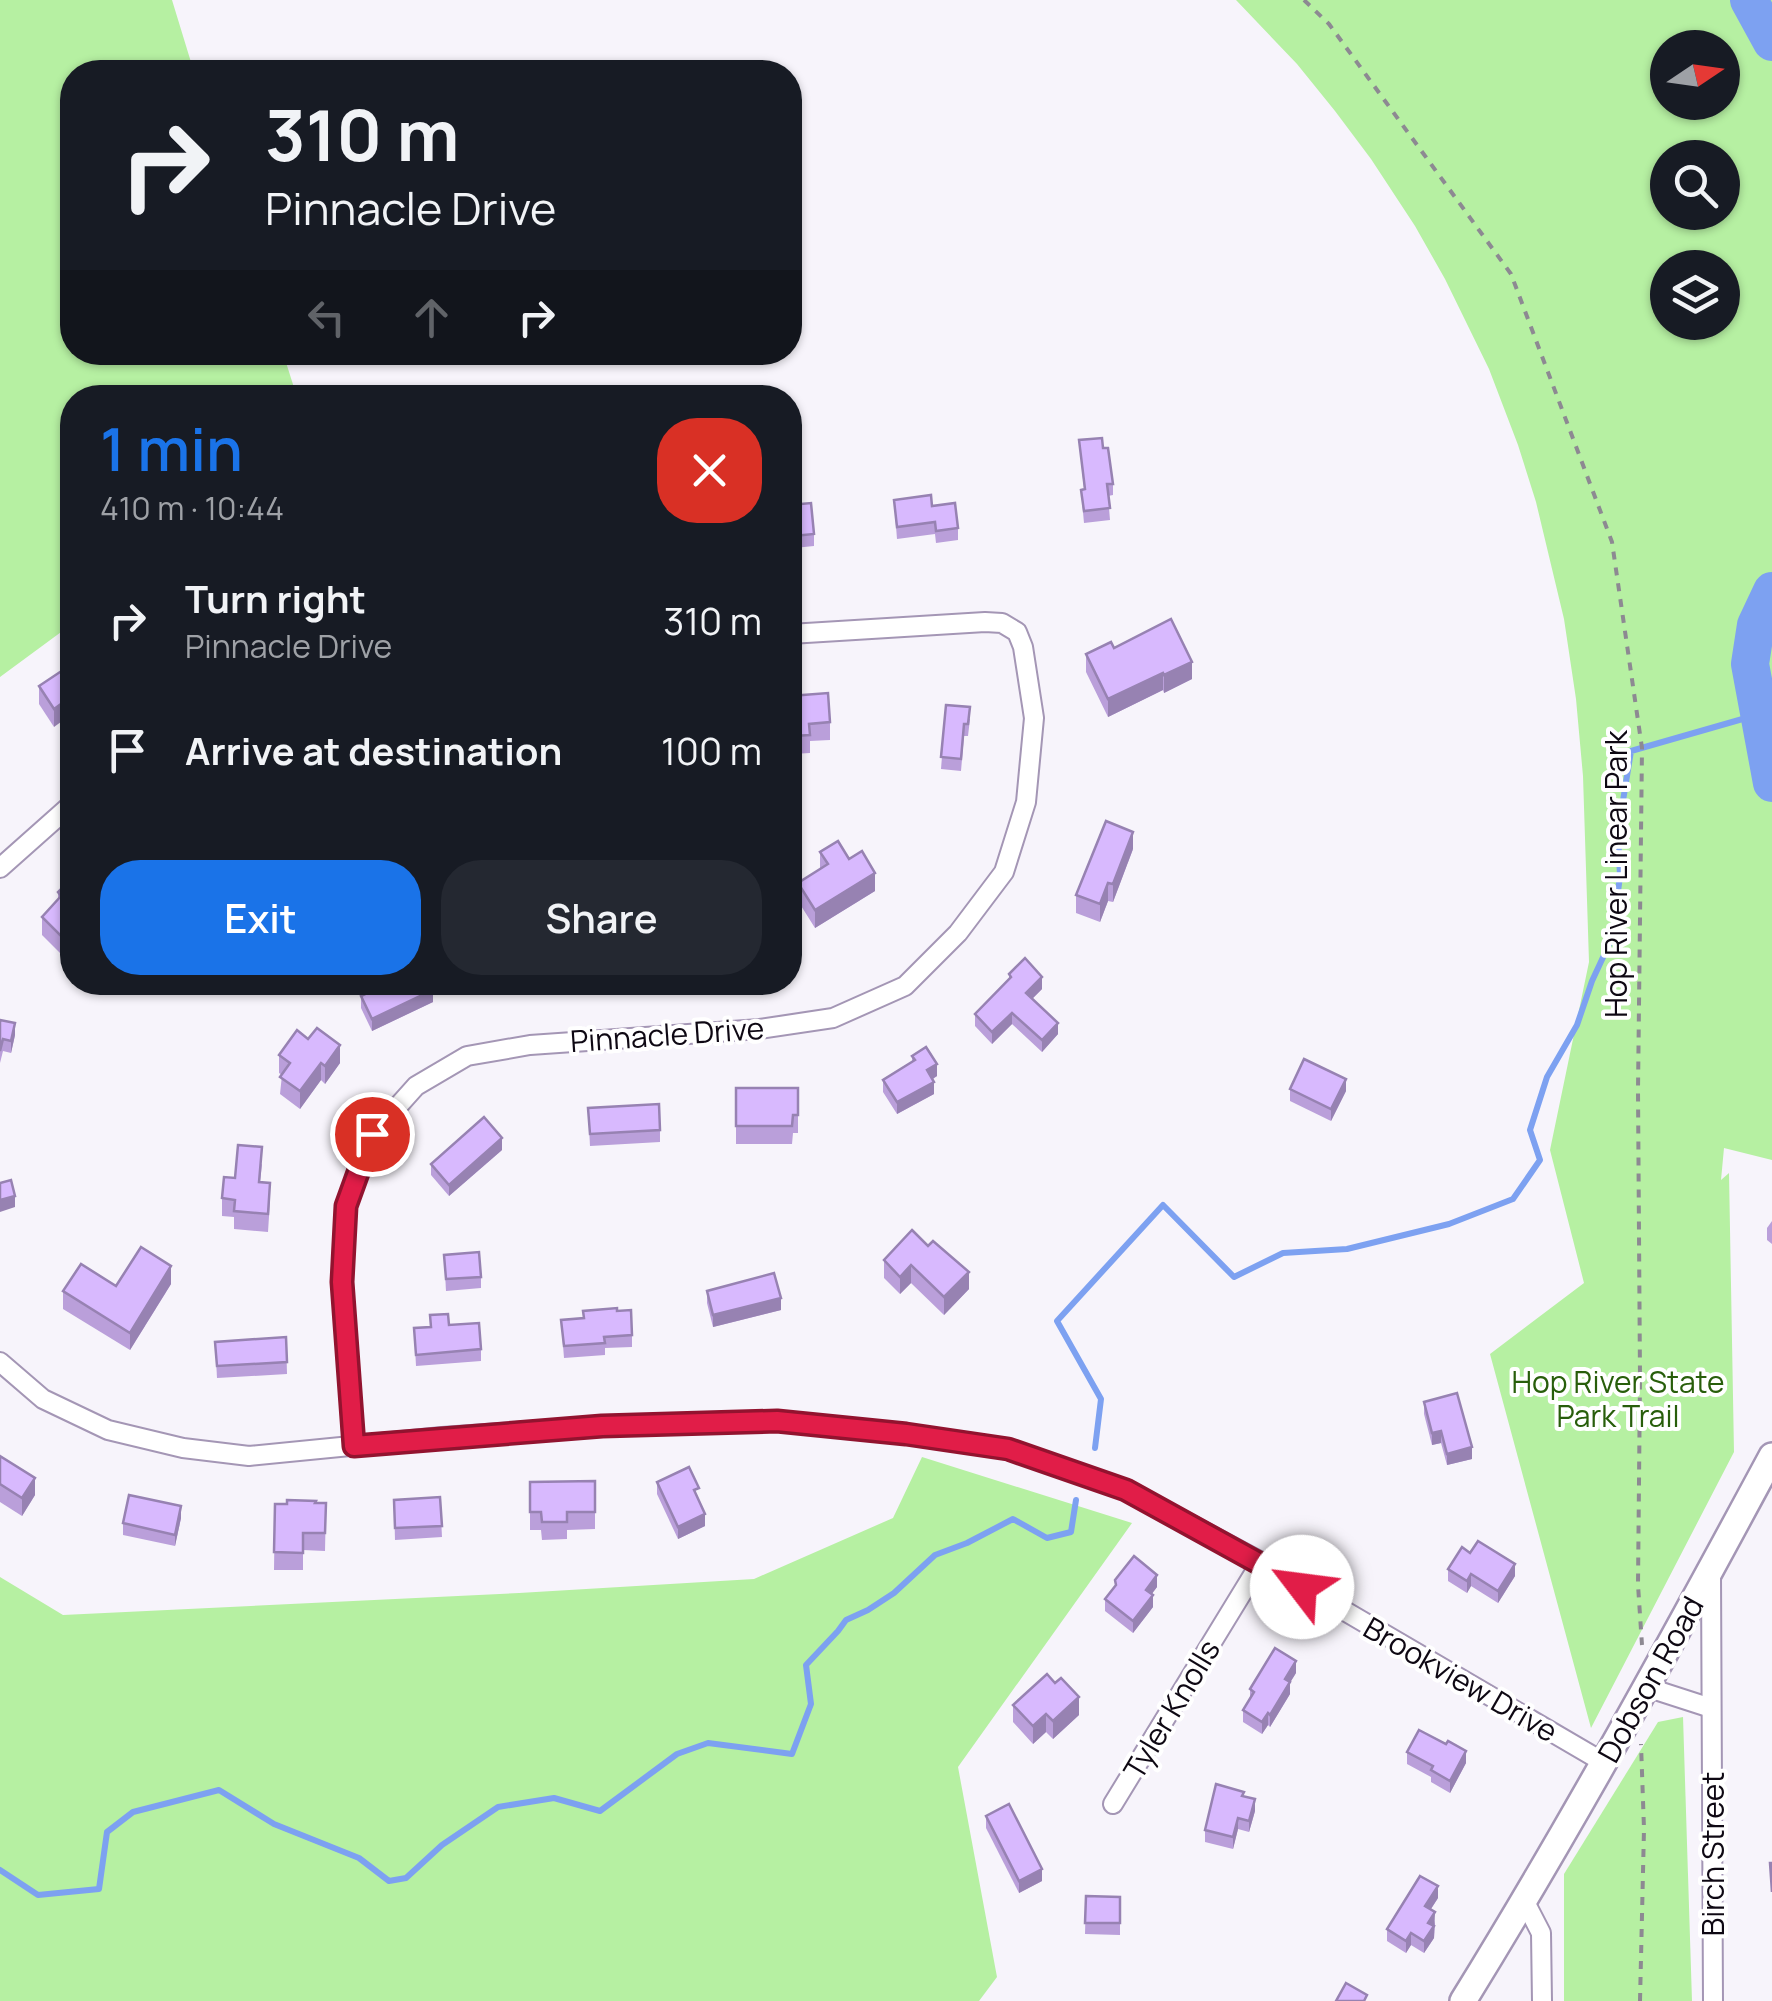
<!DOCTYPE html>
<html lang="en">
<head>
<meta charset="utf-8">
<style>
  :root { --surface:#171b24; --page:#242831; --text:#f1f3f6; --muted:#9ea1a6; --accent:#1a73e8 }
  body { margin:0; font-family:Manrope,sans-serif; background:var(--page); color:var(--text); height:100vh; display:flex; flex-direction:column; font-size:38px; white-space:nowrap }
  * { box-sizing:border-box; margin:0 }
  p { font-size:32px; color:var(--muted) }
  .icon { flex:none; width:55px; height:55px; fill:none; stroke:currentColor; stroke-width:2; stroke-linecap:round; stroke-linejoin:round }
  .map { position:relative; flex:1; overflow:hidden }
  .sheet { position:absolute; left:60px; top:385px; width:742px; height:610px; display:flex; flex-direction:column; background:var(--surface); border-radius:40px; box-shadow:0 2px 8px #0004 }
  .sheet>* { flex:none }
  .top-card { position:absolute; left:60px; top:60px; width:742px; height:305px; border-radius:40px; box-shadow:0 2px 8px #0004; background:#171b24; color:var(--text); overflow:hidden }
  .needle { width:65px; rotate:77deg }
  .buttons { position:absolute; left:1650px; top:30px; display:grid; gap:20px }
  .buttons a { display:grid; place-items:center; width:90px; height:90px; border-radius:50%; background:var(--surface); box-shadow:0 2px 8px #0004; font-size:50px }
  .pin { position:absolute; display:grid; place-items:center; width:85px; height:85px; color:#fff; margin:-42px; border:5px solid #fff; border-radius:50%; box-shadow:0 2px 10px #0007 }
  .me { position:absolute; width:110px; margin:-55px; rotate:300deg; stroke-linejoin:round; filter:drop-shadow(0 0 8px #0008) }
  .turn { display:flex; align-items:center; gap:35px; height:210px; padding:0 40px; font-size:45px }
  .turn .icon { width:130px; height:130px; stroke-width:2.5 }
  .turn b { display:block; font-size:70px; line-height:85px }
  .lanes { display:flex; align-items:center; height:95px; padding:0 40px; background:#0003; justify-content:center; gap:50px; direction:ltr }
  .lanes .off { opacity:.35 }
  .round { display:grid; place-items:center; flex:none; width:105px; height:105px; border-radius:40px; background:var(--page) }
  .overview { display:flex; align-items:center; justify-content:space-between; height:170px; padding:0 40px }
  h1 { font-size:60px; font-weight:600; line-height:75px; color:var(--accent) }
  .button { display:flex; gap:20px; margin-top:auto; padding:20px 40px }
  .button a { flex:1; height:115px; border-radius:40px; background:var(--accent); color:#fff; font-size:40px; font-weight:600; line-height:115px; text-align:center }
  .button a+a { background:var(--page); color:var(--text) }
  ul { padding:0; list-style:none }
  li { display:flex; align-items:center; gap:30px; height:130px; padding:0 40px }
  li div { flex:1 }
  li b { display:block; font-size:38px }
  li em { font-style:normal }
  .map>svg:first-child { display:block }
  .green { fill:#b6f0a2; fill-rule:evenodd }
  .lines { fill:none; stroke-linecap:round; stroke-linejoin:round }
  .stream { stroke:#7da1f1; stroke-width:6 }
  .river { stroke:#7da1f1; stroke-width:38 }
  .street-casing { stroke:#a496b5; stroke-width:22 }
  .secondary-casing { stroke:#a496b5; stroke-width:30 }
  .path { stroke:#8d8992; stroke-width:4; stroke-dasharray:8 8; stroke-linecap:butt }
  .street { stroke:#fff; stroke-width:18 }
  .secondary { stroke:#fff; stroke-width:25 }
  .wall { fill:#ba9fda }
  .shaded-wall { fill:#9782b2 }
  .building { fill:#d8b9fe; stroke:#9782b2; stroke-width:2.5 }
  .route-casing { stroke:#92132f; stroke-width:25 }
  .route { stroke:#e11d48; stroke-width:18 }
  .labels { text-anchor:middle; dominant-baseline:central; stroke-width:8; stroke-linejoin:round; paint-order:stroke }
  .street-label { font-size:30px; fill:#0e0813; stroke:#fff }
  .park-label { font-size:30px; fill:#285e0b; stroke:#fff }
</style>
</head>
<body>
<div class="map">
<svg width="1772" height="2001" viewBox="0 0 1772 2001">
  <rect width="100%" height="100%" fill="#f7f4fb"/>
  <!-- green -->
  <g class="green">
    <path d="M0,0H172L194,72H72V352L283,353L297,397L72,398V624L0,677Z"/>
    <path d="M1236,0H1772V1160L1724,1148L1721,1180L1729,1173L1734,1452L1591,1728L1490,1354L1584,1283L1550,1150L1589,962L1583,776L1576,699L1564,619L1536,502L1518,445L1489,369L1445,279L1415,226L1371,159L1335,111L1297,64ZM1668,48H1722V102H1668ZM1668,158H1722V212H1668ZM1668,268H1722V322H1668Z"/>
    <path d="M922,1457L1132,1523L958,1767L997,1977L979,2001H0V1577L63,1615L519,1593L754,1579L893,1518Z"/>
    <path d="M1683,1717L1692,2001H1564V1874L1658,1722Z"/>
  </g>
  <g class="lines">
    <!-- stream -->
    <g class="stream">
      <path d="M1095,1448L1101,1399L1057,1321L1163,1205L1234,1277L1283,1253L1347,1249L1449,1224L1513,1199L1540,1160L1530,1130L1547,1077L1577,1025L1592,981L1612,938L1620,876L1618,832L1631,751L1760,714"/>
      <path d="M0,1870L38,1895L99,1889L107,1832L133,1812L219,1790L274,1824L359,1858L389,1881L406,1878L442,1845L498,1807L554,1798L600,1811L677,1754L708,1743L792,1754L811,1704L806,1665L838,1631L846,1620L868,1610L894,1593L935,1555L967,1543L1013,1519L1047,1538L1071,1532L1076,1500"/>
    </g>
    <!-- river -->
    <g class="river">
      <path d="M1749,0L1772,42"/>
      <path d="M1772,591L1756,625L1750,664L1772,783"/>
    </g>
    <!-- street casing -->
    <g class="street-casing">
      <g id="street">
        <path d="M0,868L72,804"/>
        <path d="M0,1362L43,1399L108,1430L183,1448L249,1456L442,1437L601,1426L777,1421L906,1434L1008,1449L1126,1490L1261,1562L1603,1762"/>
        <path d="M353,1446L342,1282L346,1206L373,1134L416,1086L467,1056L530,1045L760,1029L833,1018L905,986L958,933L1004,872L1026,802L1034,718L1023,647L1017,632L1002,623L985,622L790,634"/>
        <path d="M1711,1575L1713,2001"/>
        <path d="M1646,1687L1711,1708"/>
        <path d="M1113,1804L1261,1562"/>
        <path d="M1525,1902L1541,1933L1542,2001"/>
      </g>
    </g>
    <!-- secondary casing -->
    <g class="secondary-casing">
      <path id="secondary" d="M1463,2001C1573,1823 1673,1640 1772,1456"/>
    </g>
    <!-- path -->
    <g class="path">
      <path d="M1304,0L1329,24L1511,274L1612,542L1642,748L1638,1090L1640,1378L1638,1585L1642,1645"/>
      <path d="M1640,2001L1644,1829L1641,1744"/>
    </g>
    <!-- street -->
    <use href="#street" class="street"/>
    <!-- secondary -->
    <use href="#secondary" class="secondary"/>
  </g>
  <!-- wall -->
  <g class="wall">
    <path d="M1079,440L1103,448L1113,484V495L1108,496L1110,520L1084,523L1081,490L1084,489Z"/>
    <path d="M894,500L932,506L958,528V540L936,543L935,534L897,539Z"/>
    <path d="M790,505L814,534V546L794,548V553H790Z"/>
    <path d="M1114,648L1192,679L1164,693L1163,690L1108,717L1086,672V654Z"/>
    <path d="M72,664L54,727L39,704V686Z"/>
    <path d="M790,696L830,722V740L810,741V753L793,754V751H790Z"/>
    <path d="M946,705L970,719L968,736H964L961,771L941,769Z"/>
    <path d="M1133,849L1113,902L1108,901L1100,922L1076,913V895Z"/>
    <path d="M820,852L849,859L875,891L815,928L798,901V883L820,869Z"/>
    <path d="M72,878V940L60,953L42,935V917L58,899V892Z"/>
    <path d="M1009,974L1042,989L1032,999L1058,1034L1042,1052L1012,1024L992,1044L975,1026V1014L1009,980Z"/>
    <path d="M361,996L433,1002L372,1031L361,1008Z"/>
    <path d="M0,1020L15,1035L11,1053L3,1051L0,1063Z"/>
    <path d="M279,1055L340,1063L325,1084L321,1080L300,1109L280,1094L282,1075L279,1073Z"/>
    <path d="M912,1056L937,1076L933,1079L934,1094L897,1114L883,1092V1080L912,1062Z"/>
    <path d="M736,1088H798V1133H793L792,1144H736Z"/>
    <path d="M1290,1089L1346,1091L1331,1121L1290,1101Z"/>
    <path d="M588,1108L660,1130V1142L590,1146Z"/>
    <path d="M502,1150L449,1196L431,1175V1164Z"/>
    <path d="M262,1164L260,1182L270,1201L268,1232L234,1229V1217L222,1216V1198L235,1178Z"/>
    <path d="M1772,1221V1244L1767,1240V1228Z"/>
    <path d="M928,1246L969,1289L944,1315L911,1283L900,1294L884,1278V1260Z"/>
    <path d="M444,1255L481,1277V1288L446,1291Z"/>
    <path d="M171,1284L130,1350L63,1309V1291L116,1286Z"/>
    <path d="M707,1291L781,1310L713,1327L707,1303Z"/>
    <path d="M617,1311L632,1335V1347L605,1348V1355L564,1358L561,1320L583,1318Z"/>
    <path d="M430,1315L449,1325L481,1349V1361L416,1366L414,1328L430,1327Z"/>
    <path d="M286,1337L287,1374L217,1378L215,1342Z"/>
    <path d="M1424,1402L1472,1459L1447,1465L1441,1443L1432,1445L1424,1414Z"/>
    <path d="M0,1456L35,1495L22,1516L0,1502Z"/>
    <path d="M595,1481V1529L567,1530V1539L542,1540L541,1530H530V1482Z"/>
    <path d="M657,1482L699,1500L705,1526L678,1539L657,1494Z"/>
    <path d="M440,1497L442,1537L395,1540L394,1500Z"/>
    <path d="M326,1503L325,1551L303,1550V1570H274L275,1504Z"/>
    <path d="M181,1518L175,1546L123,1535V1523Z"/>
    <path d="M1470,1553L1515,1576L1498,1603L1471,1586L1467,1593L1448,1581V1569Z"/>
    <path d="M1115,1580L1157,1587L1151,1594L1153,1607L1133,1633L1105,1611V1599L1115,1586Z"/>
    <path d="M1296,1673L1290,1682V1694L1270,1727L1268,1725L1262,1734L1243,1722V1710L1250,1699V1689Z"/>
    <path d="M1055,1683L1079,1715L1053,1739L1046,1732L1033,1744L1013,1722V1705Z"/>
    <path d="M1407,1752L1466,1763L1450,1793L1431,1782V1777L1407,1764Z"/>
    <path d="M1244,1796L1255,1811L1249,1832L1238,1829L1233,1849L1205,1842V1830Z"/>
    <path d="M986,1816L1042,1881L1019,1893L986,1828Z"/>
    <path d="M1086,1896L1120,1897V1935L1085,1934Z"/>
    <path d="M1438,1898L1431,1909L1435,1924L1434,1938L1424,1953L1411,1945L1406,1953L1387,1941V1929Z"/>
  </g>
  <!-- shaded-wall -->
  <g class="shaded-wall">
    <path d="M1192,662V679L1164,693V675Z"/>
    <path d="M1163,673V690L1108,717V699Z"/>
    <path d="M72,696V714L54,727V709Z"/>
    <path d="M1133,832V849L1113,902V884Z"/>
    <path d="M875,873V891L815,928V910Z"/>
    <path d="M1108,883V901L1100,922V904Z"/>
    <path d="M72,922V940L60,953V935Z"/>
    <path d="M1042,977V989L1026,1005V993Z"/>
    <path d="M433,990V1002L372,1031V1019Z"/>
    <path d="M1012,1013V1024L992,1044V1032Z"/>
    <path d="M15,1023V1035L11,1053V1041Z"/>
    <path d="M1058,1023V1034L1042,1052V1040Z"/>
    <path d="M340,1045V1063L325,1084V1066Z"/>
    <path d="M321,1063V1080L300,1109V1091Z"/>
    <path d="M937,1064V1076L927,1082V1070Z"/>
    <path d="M1346,1079V1091L1331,1121V1109Z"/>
    <path d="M934,1082V1094L897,1114V1102Z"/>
    <path d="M502,1138V1150L449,1196V1185Z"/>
    <path d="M15,1196V1207L0,1212V1200Z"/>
    <path d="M911,1265V1283L900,1294V1277Z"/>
    <path d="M171,1266V1284L130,1350V1333Z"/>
    <path d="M969,1272V1289L944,1315V1297Z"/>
    <path d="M781,1298V1310L713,1327V1315Z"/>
    <path d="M1441,1431V1443L1432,1445V1433Z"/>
    <path d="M1472,1447V1459L1447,1465V1454Z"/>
    <path d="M35,1478V1495L22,1516V1498Z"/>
    <path d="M181,1506V1518L175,1546V1535Z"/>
    <path d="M705,1514V1526L678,1539V1527Z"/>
    <path d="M1515,1564V1576L1498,1603V1591Z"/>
    <path d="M1471,1574V1586L1467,1593V1581Z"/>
    <path d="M1157,1575V1587L1146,1602V1590Z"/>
    <path d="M1153,1595V1607L1133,1633V1621Z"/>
    <path d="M1296,1661V1673L1285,1691V1679Z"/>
    <path d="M1290,1682V1694L1270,1727V1715Z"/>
    <path d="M1079,1697V1715L1053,1739V1721Z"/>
    <path d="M1268,1713V1725L1262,1734V1722Z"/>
    <path d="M1046,1714V1732L1033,1744V1726Z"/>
    <path d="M1466,1751V1763L1450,1793V1781Z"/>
    <path d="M1255,1799V1811L1249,1832V1821Z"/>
    <path d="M1238,1818V1829L1233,1849V1837Z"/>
    <path d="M1042,1869V1881L1019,1893V1881Z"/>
    <path d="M1438,1886V1898L1425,1918V1906Z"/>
    <path d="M1435,1912L1434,1938L1424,1953V1941L1428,1923Z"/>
    <path d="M1411,1933V1945L1406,1953V1941Z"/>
  </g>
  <!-- building -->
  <g class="building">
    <path d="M1102,438L1103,448H1108L1113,484H1107L1110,508L1084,511L1081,490L1085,489L1079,440Z"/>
    <path d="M931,495L932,506L955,503L958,528L936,531L935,522L897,527L894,500Z"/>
    <path d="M811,503L814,534L794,536V541H790V505Z"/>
    <path d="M1171,619L1192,662L1164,675L1163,673L1108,699L1086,654L1111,642L1114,648Z"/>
    <path d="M72,664V696L54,709L39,686Z"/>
    <path d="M828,693L830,722L809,724L810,735L793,736V733L790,734V696Z"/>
    <path d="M946,705L970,707L968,724H964L961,759L941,757Z"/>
    <path d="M1106,821L1133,832L1113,884L1108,883L1100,904L1076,895Z"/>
    <path d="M838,841L849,859L862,851L875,873L815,910L798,883L828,864L820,852Z"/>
    <path d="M72,878V922L60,935L42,917L61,896L58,892Z"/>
    <path d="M1025,958L1042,977L1026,993L1058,1023L1042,1040L1012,1013L992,1032L975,1014L1011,977L1009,974Z"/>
    <path d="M390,982H430L433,990L372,1019L361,996Z"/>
    <path d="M0,1020L15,1023L11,1041L3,1039L0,1051Z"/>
    <path d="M317,1028L340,1045L325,1066L321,1063L300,1091L280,1077L290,1063L279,1055L297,1030L308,1039Z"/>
    <path d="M926,1047L937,1064L927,1070L934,1082L897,1102L883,1080L915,1060L912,1056Z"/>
    <path d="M1304,1059L1346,1079L1331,1109L1290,1089Z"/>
    <path d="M736,1088H798V1115H793L792,1126H736Z"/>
    <path d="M659,1104L660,1130L590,1134L588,1108Z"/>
    <path d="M484,1117L502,1138L449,1185L431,1164Z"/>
    <path d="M238,1145L262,1147L259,1182L270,1183L268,1214L234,1211L235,1200L222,1198L224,1177L235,1178Z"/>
    <path d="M11,1180L15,1196L0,1200V1183Z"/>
    <path d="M912,1230L928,1246L933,1241L969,1272L944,1297L911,1265L900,1277L884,1260Z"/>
    <path d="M141,1247L171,1266L130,1333L63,1291L81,1264L116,1286Z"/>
    <path d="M479,1252L481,1277L446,1279L444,1255Z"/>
    <path d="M774,1273L781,1298L713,1315L707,1291Z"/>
    <path d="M617,1308V1311L631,1310L632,1335L604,1337L605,1343L564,1346L561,1320L584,1318L583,1311Z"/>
    <path d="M448,1314L449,1325L479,1323L481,1349L416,1355L414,1328L431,1327L430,1315Z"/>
    <path d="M286,1337L287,1362L217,1366L215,1342Z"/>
    <path d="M1457,1393L1472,1447L1447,1454L1441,1431L1432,1433L1424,1402Z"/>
    <path d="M0,1456L35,1478L22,1498L0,1484Z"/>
    <path d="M689,1467L699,1488L694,1490L705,1514L678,1527L657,1482Z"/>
    <path d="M595,1481V1512H567V1522H542L541,1512H530V1482Z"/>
    <path d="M129,1495L181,1506L175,1535L123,1523Z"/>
    <path d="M440,1497L442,1526L395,1528L394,1500Z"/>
    <path d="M287,1500L316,1501L315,1503H326L325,1533H303V1553L274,1552L275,1504H287Z"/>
    <path d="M1478,1541L1515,1564L1498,1591L1471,1574L1467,1581L1448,1569L1462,1547L1470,1553Z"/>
    <path d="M1134,1556L1157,1575L1146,1590L1153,1595L1133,1621L1105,1599L1116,1585L1115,1580Z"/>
    <path d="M1275,1648L1296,1661L1285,1679L1290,1682L1270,1715L1268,1713L1262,1722L1243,1710L1254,1692L1250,1689Z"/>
    <path d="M1047,1674L1055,1683L1061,1678L1079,1697L1053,1721L1046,1714L1033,1726L1013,1705Z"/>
    <path d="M1419,1730L1446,1744L1448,1741L1466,1751L1450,1781L1431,1770L1433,1766L1407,1752Z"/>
    <path d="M1216,1784L1244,1792L1242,1796L1255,1799L1249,1821L1238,1818L1233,1837L1205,1830Z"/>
    <path d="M1009,1804L1042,1869L1019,1881L986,1816Z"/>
    <path d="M1770,1863H1772V1892Z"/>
    <path d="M1420,1876L1438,1886L1425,1906L1435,1912L1428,1923L1434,1926L1424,1941L1411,1933L1406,1941L1387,1929Z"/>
    <path d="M1086,1896L1120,1897V1923H1085Z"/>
    <path d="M1346,1983L1367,1995L1364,2001H1336Z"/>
  </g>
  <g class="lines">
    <!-- route casing -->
    <g class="route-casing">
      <path id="route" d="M372,1134L346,1206L342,1282L354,1446L602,1426L777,1421L906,1434L1008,1449L1126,1490L1302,1587"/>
    </g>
    <!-- route -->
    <use href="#route" class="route"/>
  </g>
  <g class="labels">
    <!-- street labels -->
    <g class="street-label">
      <text transform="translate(1615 874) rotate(-90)">Hop River Linear Park</text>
      <text transform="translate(667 1034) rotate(-4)">Pinnacle Drive</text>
      <text transform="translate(1461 1679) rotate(30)">Brookview Drive</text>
      <text transform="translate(1650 1679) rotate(-61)">Dobson Road</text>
      <text transform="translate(1171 1709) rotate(-59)">Tyler Knolls</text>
      <text transform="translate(1712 1854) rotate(-90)">Birch Street</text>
    </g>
    <!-- park labels -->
    <g class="park-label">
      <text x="1618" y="1381">Hop River State<tspan x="1618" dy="34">Park Trail</tspan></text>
    </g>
  </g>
</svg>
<div class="buttons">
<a><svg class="needle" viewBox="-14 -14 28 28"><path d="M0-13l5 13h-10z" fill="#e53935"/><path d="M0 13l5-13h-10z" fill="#9ea1a6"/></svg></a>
<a><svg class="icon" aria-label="search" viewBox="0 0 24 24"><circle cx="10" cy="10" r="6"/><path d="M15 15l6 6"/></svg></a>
<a><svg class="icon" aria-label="layers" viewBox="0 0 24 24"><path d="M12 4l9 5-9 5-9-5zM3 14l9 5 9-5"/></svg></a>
</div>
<div class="pin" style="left:372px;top:1134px;background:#d93025"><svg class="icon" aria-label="arrive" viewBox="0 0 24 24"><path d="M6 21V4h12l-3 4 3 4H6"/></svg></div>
<svg class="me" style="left:1302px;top:1587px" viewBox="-20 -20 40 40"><circle r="19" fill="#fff"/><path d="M0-13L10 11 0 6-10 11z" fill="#e11d48"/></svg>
<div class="top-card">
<div class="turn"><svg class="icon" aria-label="right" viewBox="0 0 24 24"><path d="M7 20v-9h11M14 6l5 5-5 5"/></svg><div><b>310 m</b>Pinnacle Drive</div></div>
<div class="lanes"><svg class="icon off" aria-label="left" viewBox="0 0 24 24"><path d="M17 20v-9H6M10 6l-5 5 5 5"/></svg><svg class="icon off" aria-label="ahead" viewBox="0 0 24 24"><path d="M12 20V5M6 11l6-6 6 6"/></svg><svg class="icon" aria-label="right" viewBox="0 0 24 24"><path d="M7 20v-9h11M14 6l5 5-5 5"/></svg></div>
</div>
<section class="sheet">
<div class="overview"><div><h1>1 min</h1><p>410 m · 10:44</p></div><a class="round" style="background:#d93025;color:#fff"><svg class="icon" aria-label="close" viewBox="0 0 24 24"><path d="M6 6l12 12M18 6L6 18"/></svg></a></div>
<ul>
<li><svg class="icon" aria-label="right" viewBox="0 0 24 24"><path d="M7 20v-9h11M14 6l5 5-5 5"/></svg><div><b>Turn right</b><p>Pinnacle Drive</p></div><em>310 m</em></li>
<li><svg class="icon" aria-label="arrive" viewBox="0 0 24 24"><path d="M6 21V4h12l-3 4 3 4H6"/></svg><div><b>Arrive at destination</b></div><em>100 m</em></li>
</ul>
<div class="button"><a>Exit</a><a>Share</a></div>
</section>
</div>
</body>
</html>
